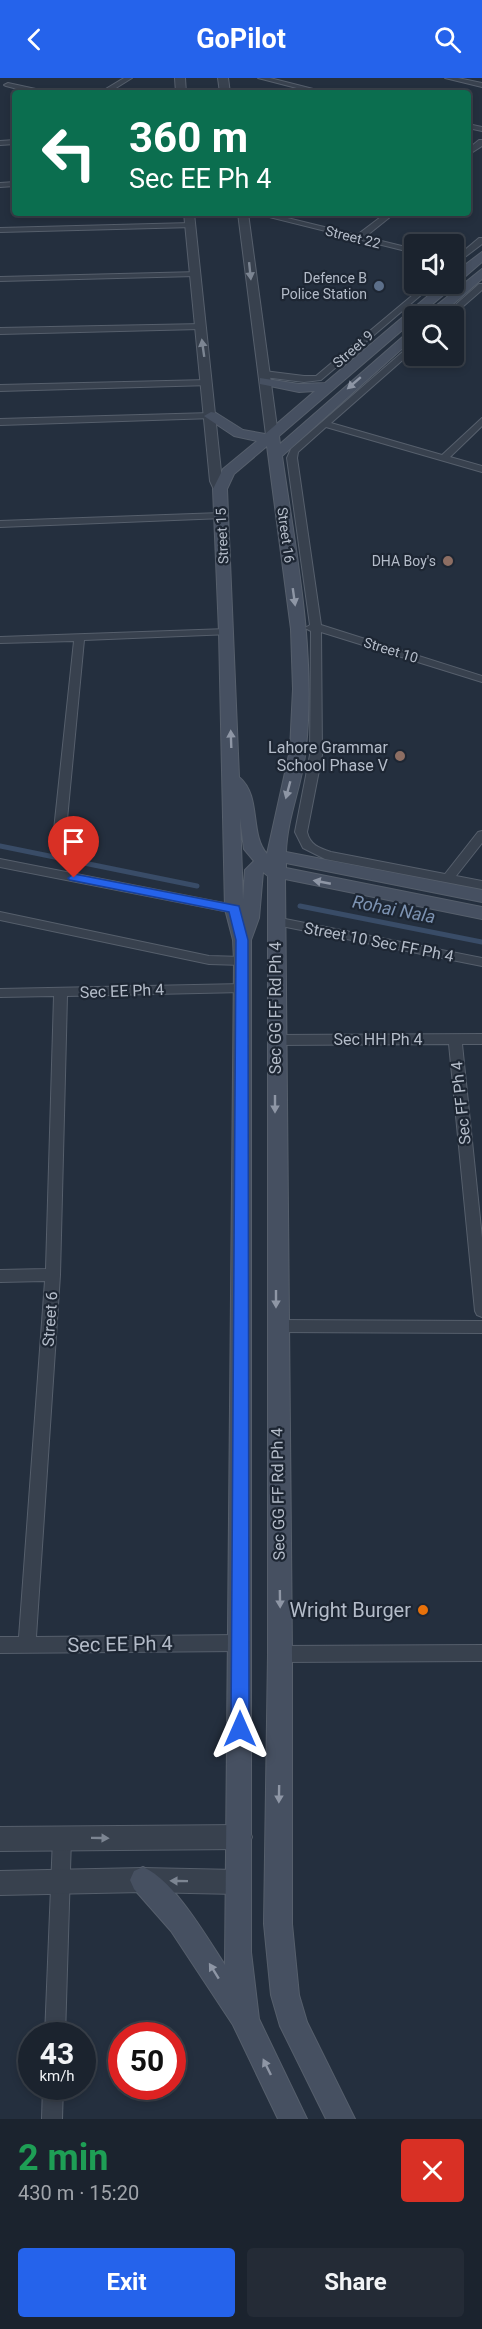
<!DOCTYPE html>
<html lang="en">
<head>
<meta charset="utf-8">
<style>
  :root { --surface:#1b232e; --page:#242b36; --text:#f1f3f6; --muted:#a0a4aa; --line:#39404a; --accent:#2563eb }
  body { margin:0; font-family:Roboto,sans-serif; background:var(--page); color:var(--text); height:100vh; display:flex; flex-direction:column; font-size:22px; white-space:nowrap }
  * { box-sizing:border-box; margin:0 }
  p { font-size:20px; color:var(--muted) }
  .icon { flex:none; width:33px; height:33px; fill:none; stroke:currentColor; stroke-width:2; stroke-linecap:round; stroke-linejoin:round }
  .map { position:relative; height:2041px; overflow:hidden }
  .panel { display:flex; flex-direction:column; background:var(--surface); flex:1 }
  .panel>* { flex:none }
  .banner { position:absolute; left:12px; top:12px; width:459px; height:126px; border-radius:6px; box-shadow:0 3px 9px #0003,0 0 0 2px var(--line); background:#0b6e4f; color:#fff; overflow:hidden }
  .fabs { position:absolute; left:404px; top:156px; display:grid; gap:12px }
  .fabs a { display:grid; place-items:center; width:60px; height:60px; border-radius:6px; background:var(--surface); box-shadow:0 3px 9px #0003,0 0 0 2px var(--line); font-size:30px }
  .speed { position:absolute; left:18px; top:1944px; display:flex; gap:12px; font-size:30px; font-weight:700; text-align:center }
  .speed>* { display:grid; place-content:center; width:78px; height:78px; border-radius:50%; background:var(--surface); box-shadow:0 3px 9px #0003,0 0 0 2px var(--line); line-height:1 }
  .speed small { font-size:15px; font-weight:400 }
  .speed .limit { border:9px solid #d22; background:#fff; color:#111 }
  .pin { position:absolute; display:grid; place-items:center; width:51px; height:51px; color:#fff; margin:-62px -26px; border-radius:50% 50% 50% 0; rotate:-45deg; box-shadow:0 0 6px #0007 }
  .pin .icon { rotate:45deg }
  .me { position:absolute; width:66px; margin:-33px; rotate:0deg; stroke-linejoin:round; filter:drop-shadow(0 0 4px #0008) }
  .turn { display:flex; align-items:center; gap:21px; height:126px; padding:0 18px; font-size:27px }
  .turn .icon { width:78px; height:78px; stroke-width:2.5 }
  .turn b { display:block; font-size:42px; line-height:51px }
  .round { display:grid; place-items:center; flex:none; width:63px; height:63px; border-radius:6px; background:var(--page) }
  .overview { display:flex; align-items:center; justify-content:space-between; height:102px; padding:0 18px }
  h1 { font-size:36px; font-weight:700; line-height:45px; color:#1e9e55 }
  .primary-button { display:flex; gap:12px; margin-top:auto; padding:12px 18px }
  .primary-button a { flex:1; height:69px; border-radius:6px; background:var(--accent); color:#fff; font-size:24px; font-weight:700; line-height:69px; text-align:center }
  .primary-button a+a { background:var(--page); color:var(--text) }
  header { display:flex; justify-content:space-between; align-items:center; height:78px; padding:0 18px; background:var(--accent); color:#fff; font-size:27px; font-weight:700 }
  .map>svg:first-child { display:block }
  .lines { fill:none; stroke-linecap:round; stroke-linejoin:round }
  .stream { stroke:#394c67; stroke-width:5 }
  .minor-casing { stroke:#565f6c; stroke-width:2 }
  .tertiary-casing { stroke:#565f6c; stroke-width:2 }
  .secondary-casing { stroke:#565f6c; stroke-width:2 }
  .minor { fill:#38414e; fill-rule:evenodd }
  .tertiary { fill:#38414e; fill-rule:evenodd }
  .secondary { fill:#465061; fill-rule:evenodd }
  .oneway { fill:#7c8592 }
  .oneway2 { fill:#8e96a5 }
  .route { fill:#2563eb; stroke:#184099; stroke-width:1.5 }
  .service-dot { fill:#5c6f8a; stroke:#1d2633; stroke-width:2 }
  .education-dot { fill:#8d6e63; stroke:#1d2633; stroke-width:2 }
  .food-dot { fill:#e8710a; stroke:#1d2633; stroke-width:2 }
  .labels { text-anchor:middle; dominant-baseline:central; stroke-width:4.5; stroke-linejoin:round; paint-order:stroke }
  .far-street-label { font-size:14px; fill:#b4bcc9; stroke:#1d2633 }
  .far-poi-label { font-size:14px; fill:#b4bcc9; stroke:#1d2633; text-anchor:end }
  .poi-label { font-size:16px; fill:#b4bcc9; stroke:#1d2633; text-anchor:end }
  .street-label { font-size:16px; fill:#b4bcc9; stroke:#1d2633 }
  .water-label { font-size:18px; font-style:italic; fill:#7c92b1; stroke:#1d2633 }
  .near-poi-label { font-size:20px; fill:#b4bcc9; stroke:#1d2633; text-anchor:end }
  .near-street-label { font-size:20px; fill:#b4bcc9; stroke:#1d2633 }
</style>
</head>
<body>
<header><svg class="icon" aria-label="back" viewBox="0 0 24 24"><path d="M15 5l-7 7 7 7"/></svg>GoPilot<svg class="icon" aria-label="search" viewBox="0 0 24 24"><circle cx="10" cy="10" r="6"/><path d="M15 15l6 6"/></svg></header>
<div class="map">
<svg width="482" height="2041" viewBox="0 0 482 2041">
  <rect width="100%" height="100%" fill="#242f3e"/>
  <g class="lines">
    <!-- stream -->
    <g class="stream">
      <path d="M0,768L197,808"/>
      <path d="M300,828L482,864"/>
    </g>
    <!-- minor casing -->
    <g class="minor-casing">
      <g id="minor">
        <path d="M124,0H132L108,15H99Z"/>
        <path d="M258,0H270L329,15H316Z"/>
        <path d="M445,0H458L482,5V9Z"/>
        <path d="M8,5L45,13L46,15H33L6,8L4,7Z"/>
        <path d="M468,46L482,49V53L468,50Z"/>
        <path d="M15,62V66L0,67V63Z"/>
        <path d="M479,62H482V68L468,77V71Z"/>
        <path d="M15,104V108L0,109V105Z"/>
        <path d="M186,135H218L214,137L189,138Z"/>
        <path d="M253,135H267L357,157L386,135H395L365,159L414,171V175Z"/>
        <path d="M191,145L195,147L194,149L0,154V150Z"/>
        <path d="M479,160H482V166L453,188V182Z"/>
        <path d="M199,194V198H196L0,203V199Z"/>
        <path d="M426,206H434L321,302L304,304L264,299L260,296L264,293L304,298H316Z"/>
        <path d="M479,206H482V212L452,238H443Z"/>
        <path d="M203,246V250L200,251L0,256V250Z"/>
        <path d="M414,264V272L331,345L442,377L482,340V348L450,379L482,388V394L326,349L298,374L297,380L321,547L482,598V604L321,554L322,677L307,754C310,767 319,770 331,774L445,796L478,754L482,753V765L456,798L482,803V811L325,781L303,770L295,754L310,677L311,553L305,550L310,547L287,380L291,371Z"/>
        <path d="M208,302L211,303V307L0,313V307Z"/>
        <path d="M211,335L214,336V340L0,347V341Z"/>
        <path d="M221,435L226,438L224,440L0,449V443Z"/>
        <path d="M227,551L231,552V556L84,562L66,752L64,755H56L54,752L74,563L0,565V559Z"/>
        <path d="M0,781L234,827L240,831L234,835L0,789Z"/>
        <path d="M0,834L209,878L243,879L249,883L243,887L209,886L0,842Z"/>
        <path d="M275,839L482,880V888L271,846L269,843L271,840Z"/>
        <path d="M243,906L249,910L243,914L67,918L60,1197L36,1559L240,1557L246,1559L248,1565L246,1571L240,1573L0,1575V1559H19L45,1203L0,1204V1192L46,1191L54,918L0,919V911Z"/>
        <path d="M482,956V966H462L482,1160V1239L477,1237L475,1233L449,966L275,967L268,962L275,957Z"/>
        <path d="M276,1242L482,1243V1255L276,1254L271,1252L269,1248L271,1244Z"/>
        <path d="M482,1567V1583L280,1584L274,1582L271,1576L274,1570L280,1568Z"/>
        <path d="M62,1751L68,1754L71,1760L65,1958H45L53,1760L56,1754Z"/>
        <path d="M43,2008H63L62,2041H42Z"/>
      </g>
    </g>
    <!-- tertiary casing -->
    <g class="tertiary-casing">
      <g id="tertiary">
        <path d="M175,0H185L186,15H176Z"/>
        <path d="M218,0H228L230,15H220Z"/>
        <path d="M184,135H194L222,403L226,411L220,415L215,414L210,403Z"/>
        <path d="M238,135H248L278,357L272,361L266,357Z"/>
        <path d="M240,1747L249,1751L252,1759L249,1767L240,1771L0,1773V1749Z"/>
        <path d="M143,1790L237,1792L246,1795L249,1804L246,1813L237,1816L143,1814L0,1817V1793Z"/>
      </g>
    </g>
    <!-- secondary casing -->
    <g class="secondary-casing">
      <g id="secondary">
        <path d="M482,174V184L461,202H453V196Z"/>
        <path d="M482,191V201L445,233H437V227Z"/>
        <path d="M453,203V209L418,238H414V242L279,358L280,366L414,249V260L282,378C296,475 316,572 306,670C303,705 287,739 286,774L482,812V824L286,785V790L482,829V841L285,801L292,1576V1846L299,1917L307,1944L355,2041H326L280,1948L271,1917L264,1846L268,1576V798L263,794L259,840L251,862V1874L259,1941L307,2041H278L233,1947L171,1853L134,1811L130,1802L134,1793L143,1789C174,1802 206,1858 225,1887L234,883L233,862L225,831L219,554L213,411L223,391L257,363L234,358L204,338L211,334L216,335L243,352L265,356L315,313L299,314L265,307L260,306V300L299,306L325,305L442,206ZM267,368L291,551L293,611L290,672L267,776C249,756 262,718 239,699L227,411L234,396ZM240,740L244,771L254,783L245,792L243,822Z"/>
      </g>
    </g>
    <!-- minor -->
    <use href="#minor" class="minor"/>
    <!-- tertiary -->
    <use href="#tertiary" class="tertiary"/>
    <!-- secondary -->
    <use href="#secondary" class="secondary"/>
  </g>
  <!-- one-way arrows -->
  <defs><path id="oneway-solid" d="M-6-.8H1V-3.2L6.5 0L1 3.2V.8H-6Z" transform="scale(1.5)"/></defs>
  <g class="oneway">
    <use href="#oneway-solid" transform="translate(250 193) rotate(84)"/>
    <use href="#oneway-solid" transform="translate(203 270) rotate(-98)"/>
    <use href="#oneway-solid" transform="translate(100 1760) rotate(1)"/>
    <use href="#oneway-solid" transform="translate(179 1803) rotate(-179)"/>
  </g>
  <g class="oneway2">
    <use href="#oneway-solid" transform="translate(354 305) rotate(139)"/>
    <use href="#oneway-solid" transform="translate(294 519) rotate(82)"/>
    <use href="#oneway-solid" transform="translate(231 661) rotate(-92)"/>
    <use href="#oneway-solid" transform="translate(288 712) rotate(105)"/>
    <use href="#oneway-solid" transform="translate(322 804) rotate(-169)"/>
    <use href="#oneway-solid" transform="translate(275 1026) rotate(90)"/>
    <use href="#oneway-solid" transform="translate(276 1221) rotate(90)"/>
    <use href="#oneway-solid" transform="translate(280 1521) rotate(89)"/>
    <use href="#oneway-solid" transform="translate(279 1716) rotate(91)"/>
    <use href="#oneway-solid" transform="translate(214 1893) rotate(-122)"/>
    <use href="#oneway-solid" transform="translate(267 1989) rotate(-116)"/>
  </g>
  <!-- route -->
  <path class="route" d="M74,796L239,828L248,862L249,1651L246,1657L240,1659L233,1657L231,1651L236,862L229,834L70,802L68,800Z"/>
  <!-- markers -->
  <circle class="service-dot" cx="379" cy="208" r="6"/>
  <g class="education-dot">
    <circle cx="448" cy="483" r="6"/>
    <circle cx="400" cy="678" r="6"/>
  </g>
  <circle class="food-dot" cx="423" cy="1532" r="6"/>
  <g class="labels">
    <!-- far-street labels -->
    <g class="far-street-label">
      <text transform="translate(353 159) rotate(14)">Street 22</text>
      <text transform="translate(353 271) rotate(-41)">Street 9</text>
      <text transform="translate(286 457) rotate(82)">Street 16</text>
      <text transform="translate(222 458) rotate(-93)">Street 15</text>
      <text transform="translate(391 572) rotate(17)">Street 10</text>
    </g>
    <!-- far-poi labels -->
    <g class="far-poi-label">
      <text x="367" y="200">Defence B<tspan x="367" dy="16">Police Station</tspan></text>
      <text x="436" y="483">DHA Boy's</text>
    </g>
    <!-- poi labels -->
    <g class="poi-label">
      <text x="388" y="669">Lahore Grammar<tspan x="388" dy="18">School Phase V</tspan></text>
    </g>
    <!-- street labels -->
    <g class="street-label">
      <text transform="translate(379 864) rotate(11)">Street 10 Sec FF Ph 4</text>
      <text transform="translate(122 913) rotate(-2)">Sec EE Ph 4</text>
      <text transform="translate(275 930) rotate(-90)">Sec GG FF Rd Ph 4</text>
      <text x="378" y="961">Sec HH Ph 4</text>
      <text transform="translate(461 1025) rotate(-96)">Sec FF Ph 4</text>
      <text transform="translate(50 1241) rotate(-86)">Street 6</text>
      <text transform="translate(278 1416) rotate(-91)">Sec GG FF Rd Ph 4</text>
    </g>
    <!-- water labels -->
    <g class="water-label">
      <text transform="translate(394 831) rotate(11)">Rohai Nala</text>
    </g>
    <!-- near-poi labels -->
    <g class="near-poi-label">
      <text x="411" y="1532">Wright Burger</text>
    </g>
    <!-- near-street labels -->
    <g class="near-street-label">
      <text transform="translate(120 1566) rotate(-1)">Sec EE Ph 4</text>
    </g>
  </g>
</svg>
<div class="fabs">
<a><svg class="icon" aria-label="sound" viewBox="0 0 24 24"><path d="M4 9h4l5-4v14l-5-4H4zM17 9q2 3 0 6"/></svg></a>
<a><svg class="icon" aria-label="search" viewBox="0 0 24 24"><circle cx="10" cy="10" r="6"/><path d="M15 15l6 6"/></svg></a>
</div>
<div class="speed"><div>43<small>km/h</small></div><div class="limit">50</div></div>
<div class="pin" style="left:74px;top:800px;background:#d93025"><svg class="icon" aria-label="arrive" viewBox="0 0 24 24"><path d="M6 21V4h12l-3 4 3 4H6"/></svg></div>
<svg class="me" style="left:240px;top:1651px" viewBox="-20 -20 40 40"><path d="M0-17L14 15 0 8-14 15z" fill="#2563eb" stroke="#fff" stroke-width="4"/></svg>
<div class="banner">
<div class="turn"><svg class="icon" aria-label="left" viewBox="0 0 24 24"><path d="M17 20v-9H6M10 6l-5 5 5 5"/></svg><div><b>360 m</b>Sec EE Ph 4</div></div>
</div>
</div>
<section class="panel">
<div class="overview"><div><h1>2 min</h1><p>430 m · 15:20</p></div><a class="round" style="background:#d93025;color:#fff"><svg class="icon" aria-label="close" viewBox="0 0 24 24"><path d="M6 6l12 12M18 6L6 18"/></svg></a></div>
<div class="primary-button"><a>Exit</a><a>Share</a></div>
</section>
</body>
</html>
